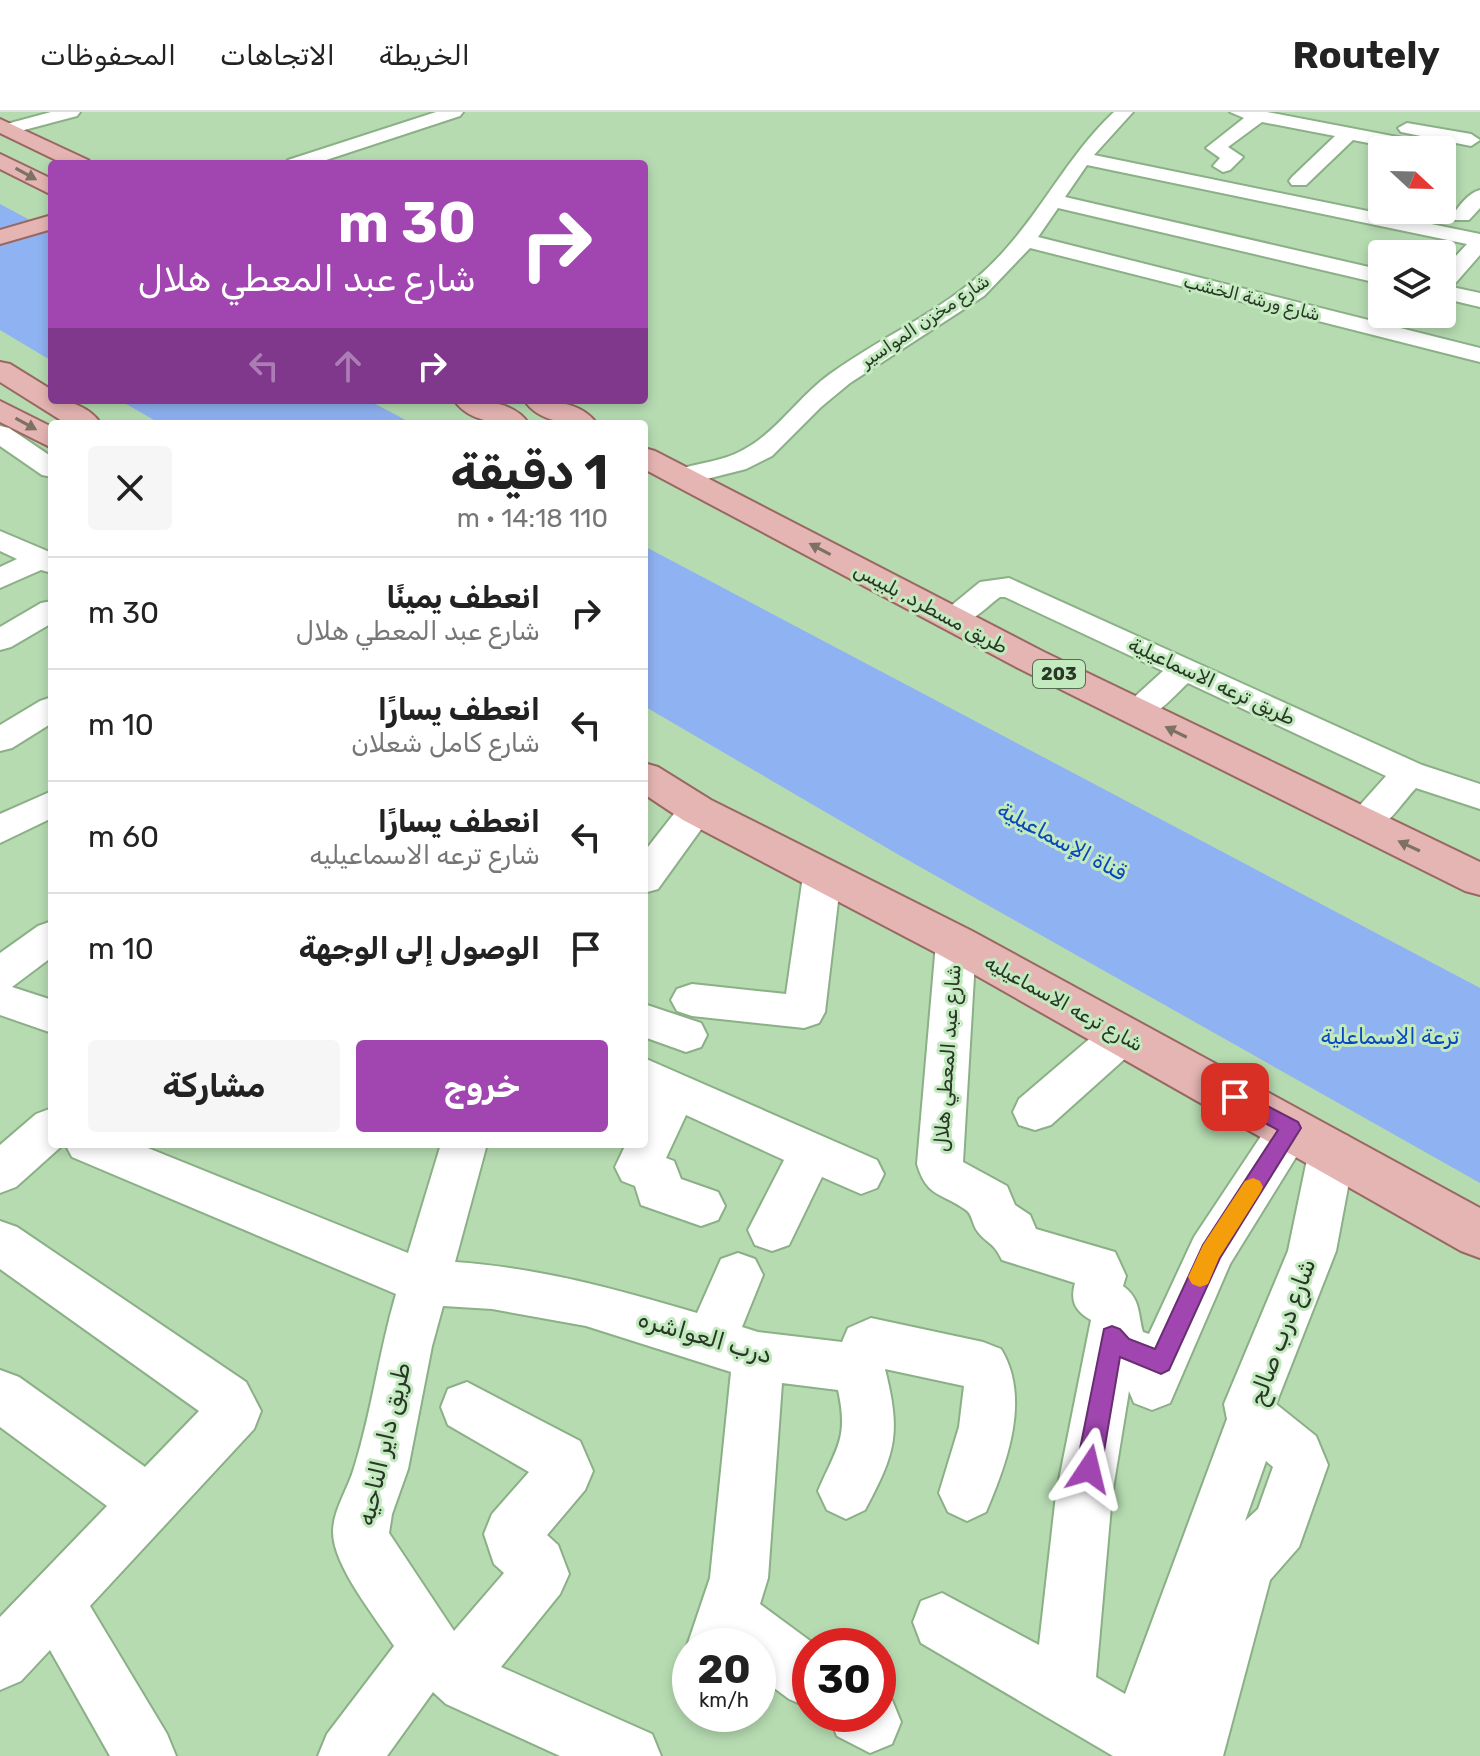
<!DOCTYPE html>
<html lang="ar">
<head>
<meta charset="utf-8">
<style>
  :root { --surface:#fff; --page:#f6f6f6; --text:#222; --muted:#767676; --line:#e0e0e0; --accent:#a146b0 }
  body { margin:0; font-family:Rubik,"Noto Sans Arabic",sans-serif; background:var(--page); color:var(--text); direction:rtl; height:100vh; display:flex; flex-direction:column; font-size:30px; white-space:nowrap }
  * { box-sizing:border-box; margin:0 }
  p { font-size:26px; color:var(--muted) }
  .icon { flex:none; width:44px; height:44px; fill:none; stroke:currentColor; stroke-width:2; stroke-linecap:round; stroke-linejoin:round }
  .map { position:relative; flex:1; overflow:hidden; direction:ltr }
  .drawer { position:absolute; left:48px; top:308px; width:600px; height:728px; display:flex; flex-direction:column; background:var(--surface); border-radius:8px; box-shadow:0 4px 12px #0003; direction:rtl }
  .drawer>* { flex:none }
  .hud { position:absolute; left:48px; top:48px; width:600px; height:244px; border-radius:8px; box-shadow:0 4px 12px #0003; direction:rtl; background:#a146b0; color:#fff; overflow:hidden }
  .needle { width:52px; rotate:112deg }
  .controls { position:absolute; left:1368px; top:24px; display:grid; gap:16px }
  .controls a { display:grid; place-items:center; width:88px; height:88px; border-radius:8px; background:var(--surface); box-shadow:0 4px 12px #0003; font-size:40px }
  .speed { position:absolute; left:672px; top:1516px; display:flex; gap:16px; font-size:40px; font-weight:700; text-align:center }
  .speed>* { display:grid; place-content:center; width:104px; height:104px; border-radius:50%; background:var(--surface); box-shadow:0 4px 12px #0003; line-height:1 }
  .speed small { font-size:20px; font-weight:400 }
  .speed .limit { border:12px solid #d22; background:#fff; color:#111 }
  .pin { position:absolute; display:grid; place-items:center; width:68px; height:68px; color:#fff; margin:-34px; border-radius:16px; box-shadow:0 4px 12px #0006 }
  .me { position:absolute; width:88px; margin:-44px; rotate:10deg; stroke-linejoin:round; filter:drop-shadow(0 0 6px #0008) }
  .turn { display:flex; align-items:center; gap:28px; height:168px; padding:0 40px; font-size:36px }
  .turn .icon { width:104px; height:104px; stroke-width:2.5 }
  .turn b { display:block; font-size:56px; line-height:68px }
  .lanes { display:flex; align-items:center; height:76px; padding:0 40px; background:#0003; justify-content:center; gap:40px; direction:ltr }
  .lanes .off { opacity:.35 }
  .round { display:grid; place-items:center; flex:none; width:84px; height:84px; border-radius:8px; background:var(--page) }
  .headline { display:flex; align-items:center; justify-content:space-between; height:136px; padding:0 40px }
  h1 { font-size:48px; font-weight:700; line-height:60px }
  .primary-button { display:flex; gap:16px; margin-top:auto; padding:16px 40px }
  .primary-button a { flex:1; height:92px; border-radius:8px; background:var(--accent); color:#fff; font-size:32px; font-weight:700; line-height:92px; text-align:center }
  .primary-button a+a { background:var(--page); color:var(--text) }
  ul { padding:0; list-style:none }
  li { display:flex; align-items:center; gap:24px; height:112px; padding:0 40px; border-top:2px solid var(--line) }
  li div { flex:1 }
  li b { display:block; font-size:30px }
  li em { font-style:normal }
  header { display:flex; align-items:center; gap:48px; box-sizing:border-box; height:112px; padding:0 40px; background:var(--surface); border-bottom:2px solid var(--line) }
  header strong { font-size:38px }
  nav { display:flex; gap:44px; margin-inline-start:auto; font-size:28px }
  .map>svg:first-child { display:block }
  .water { fill:#8fb2f2 }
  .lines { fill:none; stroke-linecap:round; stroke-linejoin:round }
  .minor-casing { stroke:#8baf86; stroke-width:4 }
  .major-casing { stroke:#986861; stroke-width:4 }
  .minor { fill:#fff; fill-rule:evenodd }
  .major { fill:#e5b5b3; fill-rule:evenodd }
  .oneway { fill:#7d7065 }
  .route { fill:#a146b0; stroke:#692e72; stroke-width:2 }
  .slow { fill:#f59e0b }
  .labels { text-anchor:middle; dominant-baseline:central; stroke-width:6; stroke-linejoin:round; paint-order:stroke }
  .far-street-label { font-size:18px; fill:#283726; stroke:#c3e9be }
  .shield { fill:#c3e9be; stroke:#566c54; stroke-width:2 }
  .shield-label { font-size:18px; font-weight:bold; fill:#283726 }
  .street-label { font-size:20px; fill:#283726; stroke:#c3e9be }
  .water-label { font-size:22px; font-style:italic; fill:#0747bf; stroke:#c3e9be }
  .near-street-label { font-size:24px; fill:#283726; stroke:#c3e9be }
</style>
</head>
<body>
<header>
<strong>Routely</strong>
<nav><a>الخريطة</a><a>الاتجاهات</a><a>المحفوظات</a></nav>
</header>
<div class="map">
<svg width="1480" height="1644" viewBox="0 0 1480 1644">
  <rect width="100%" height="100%" fill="#b6dbb1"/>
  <!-- water -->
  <g class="water">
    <path d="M0,92L52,120V249L0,218Z"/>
    <path d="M119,288H368L413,312H161Z"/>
    <path d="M644,434L1480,876V1071L899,743L644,594Z"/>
  </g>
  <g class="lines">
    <!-- minor casing -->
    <g class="minor-casing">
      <g id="minor">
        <path d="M51,0H80L77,4L9,22L0,17L3,13Z"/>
        <path d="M436,0H463L460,4L314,52H285L288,48Z"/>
        <path d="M1114,0H1133L1094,43L1480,122V143L1452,175L1480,181V195L1442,186V159L1467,132L1087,53L1065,85L1382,158V172L1058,96L1038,125L1480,236V250L1030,136L984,184L850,271L821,295L772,344L746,357L683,373L673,371L669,365L673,359C696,351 722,350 743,338C777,320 799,284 830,262C888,220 956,194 1004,139C1044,95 1070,41 1114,0Z"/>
        <path d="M1230,0H1267L1434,32L1443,38H1405L1353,28L1306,73H1292L1289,69L1292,65L1335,24L1262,10L1228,35L1243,45L1230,58L1223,60L1213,54L1220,46L1206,36L1244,6Z"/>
        <path d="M1407,11L1471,22L1480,28L1471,34L1401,20L1398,16Z"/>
        <path d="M1480,78V96L1469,108H1455L1452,104C1459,94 1468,81 1480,78Z"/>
        <path d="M0,314L9,316L52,345V365L42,363L0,334Z"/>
        <path d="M0,419L52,441V461L41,458L0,476V455L17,447L0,439Z"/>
        <path d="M1009,466L1422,653L1480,672V697L1416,676C1396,697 1380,730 1349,721L1343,712L1386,664L1188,571C1169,588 1150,615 1123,607L1118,600L1163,559L1005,485H1000C981,499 964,520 940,514L935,507L980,470Z"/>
        <path d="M52,489V511L11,535L0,538V515L41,491Z"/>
        <path d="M52,585V611L12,636L0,639V613L40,589Z"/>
        <path d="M52,679V706L0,731V702Z"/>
        <path d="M697,686L710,689L715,698L658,777L644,781V740L684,689Z"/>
        <path d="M822,750L836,754L841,764L825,900L819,911L804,916L692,904L677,899L671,888L677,877L692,872L786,882L803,764L808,754Z"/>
        <path d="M52,809V845L12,875L52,888V921L0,903V841L38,814Z"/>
        <path d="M956,816L970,821L976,831L963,1050L1007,1074L1015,1093L1030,1103L1036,1117L1115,1140L1126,1164L1123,1174C1141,1187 1138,1203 1143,1220L1149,1222L1194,1125L1275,1003L1291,997L1307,1003L1314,1016L1230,1152L1170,1291L1152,1298L1134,1291L1129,1279L1112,1383L1096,1565L1125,1582L1227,1307L1224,1292L1288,1139L1309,1038L1316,1024L1332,1019L1348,1024L1355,1038L1336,1139L1276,1292L1316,1324L1328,1353L1299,1435L1270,1468L1223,1644H1113L921,1531L913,1510L921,1489L942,1481L1039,1533L1056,1383L1091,1208C1075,1199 1070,1189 1075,1171L1002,1148C992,1128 988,1133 978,1120C972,1113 973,1103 966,1098C941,1080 927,1086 917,1052L936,831L942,821ZM1266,1349L1273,1355L1258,1397L1245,1409Z"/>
        <path d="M644,892L701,911L707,923L701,935L686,940L644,925Z"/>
        <path d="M1123,906L1138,911L1144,923L1138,935L1051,1013L1035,1018L1019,1013L1013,1000L1019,987L1108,911Z"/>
        <path d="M644,946L877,1048L884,1062L877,1076L861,1082L822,1065L789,1133L772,1139L755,1133L748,1118L784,1048L686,1003L666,1046L674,1049L681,1067L718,1080L725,1094L718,1108L701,1114L641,1093L635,1074L622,1069L615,1055L626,1032H644Z"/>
        <path d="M52,996V1032H64L16,1075L0,1081V1033L36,1002Z"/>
        <path d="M65,1032H138L408,1141L441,1032H487L455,1150C541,1156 615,1177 697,1201L721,1147L738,1141L755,1147L763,1163L742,1215L758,1220L842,1230L848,1216L871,1206L983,1230L1001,1237C1031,1286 1007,1351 986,1400L967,1409L948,1400L939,1381L959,1315L964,1274L885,1257C901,1321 896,1340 865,1398L846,1407L827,1398L818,1379C836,1336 849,1327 838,1278L782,1271L768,1466L760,1492L817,1534H810V1596L789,1587L758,1564V1534H690V1540L687,1534L710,1466L731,1260L586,1214L492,1197L443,1194L432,1234L408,1357L392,1402L389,1421L454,1519L504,1461L494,1452L484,1422L492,1402L529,1360L448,1313L441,1295L448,1277L467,1270L580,1329L593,1359L585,1378L547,1423L558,1433L569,1462L560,1482L501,1555L652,1622L661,1644H560L446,1592L433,1580L387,1644H318L327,1622L394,1534C376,1506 333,1454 333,1420C333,1398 348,1377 354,1356C372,1299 379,1239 396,1182L72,1045Z"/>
        <path d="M0,1109L17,1115L246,1270L261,1299L254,1317L90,1494L167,1622L176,1644H110L50,1538L21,1569L0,1578V1505L107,1394L0,1315V1258L19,1265L145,1355L199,1299L0,1157Z"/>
        <path d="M878,1579L892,1588L901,1610L892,1632L870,1641L837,1624L828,1602H878Z"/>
      </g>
    </g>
    <!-- major casing -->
    <g class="major-casing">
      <g id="major">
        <path d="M0,7L88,48L92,52H64L0,21Z"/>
        <path d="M0,42L52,67V83L0,57Z"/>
        <path d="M52,103V117L0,132V118Z"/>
        <path d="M0,250L10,252L52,278V288C70,288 91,296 101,312H67L0,270Z"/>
        <path d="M454,288C479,288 513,288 529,312C504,312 470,312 454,288Z"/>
        <path d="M524,288C549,288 581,289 597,312C572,312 540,312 524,288Z"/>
        <path d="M0,289L52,315V336L0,310Z"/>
        <path d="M644,336L655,339L1044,540L1480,750V783L1465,779L1018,556L644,357Z"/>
        <path d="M644,651L658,655L711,688L972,819L1480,1096V1146L1461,1139L940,843L683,708L644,682Z"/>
      </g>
    </g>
    <!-- minor -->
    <use href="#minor" class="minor"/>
    <!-- major -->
    <use href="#major" class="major"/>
  </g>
  <!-- one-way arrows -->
  <defs><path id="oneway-solid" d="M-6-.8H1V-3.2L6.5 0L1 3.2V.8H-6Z" transform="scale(2)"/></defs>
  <g class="oneway">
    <use href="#oneway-solid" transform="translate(26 62) rotate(29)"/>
    <use href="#oneway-solid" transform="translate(26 312) rotate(29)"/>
    <use href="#oneway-solid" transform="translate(820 437) rotate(-152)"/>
    <use href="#oneway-solid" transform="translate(1176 620) rotate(-154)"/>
    <use href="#oneway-solid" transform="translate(1409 734) rotate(-155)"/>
  </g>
  <!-- route -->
  <path class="route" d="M1235,977L1298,1010L1301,1016L1220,1146L1169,1258L1161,1262L1120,1245L1101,1357L1098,1366L1089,1369L1080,1366L1076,1357L1104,1217L1112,1214L1120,1217L1129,1227L1155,1237L1203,1133L1278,1018L1228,991L1225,985L1228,979Z"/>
  <!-- slow -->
  <path class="slow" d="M1253,1066L1260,1069L1263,1075L1260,1081L1219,1146L1208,1172L1200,1175L1192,1172L1188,1165L1203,1133L1245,1069Z"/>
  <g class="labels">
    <!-- far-street labels -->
    <g class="far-street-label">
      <text transform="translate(1252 186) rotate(14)">شارع ورشة الخشب</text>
      <text transform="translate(925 209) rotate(-34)">شارع مخزن المواسير</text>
    </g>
    <!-- shield labels -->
    <rect class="shield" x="1033" y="548" width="52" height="28" rx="6"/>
    <g class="shield-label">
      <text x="1059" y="562">203</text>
    </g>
    <!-- street labels -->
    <g class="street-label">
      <text transform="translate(931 496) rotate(28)">طريق مسطرد, بلبيس</text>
      <text transform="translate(1212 569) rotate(25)">طريق ترعه الاسماعيلية</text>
      <text transform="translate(1064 891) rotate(29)">شارع ترعه الاسماعيليه</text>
      <text transform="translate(947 946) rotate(-86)">شارع عبد المعطي هلال</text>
    </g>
    <!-- water labels -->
    <g class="water-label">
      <text transform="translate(1062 729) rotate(28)">قناة الإسماعيلية</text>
      <text x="1390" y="924">ترعة الاسماعلية</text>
    </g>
    <!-- near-street labels -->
    <g class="near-street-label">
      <text transform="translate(1282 1220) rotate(-70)">شارع درب صالح</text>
      <text transform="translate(705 1225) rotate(16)">درب العواشره</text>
      <text transform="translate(384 1332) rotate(-77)">طريق داير الناحيه</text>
    </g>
  </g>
</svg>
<div class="controls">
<a><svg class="needle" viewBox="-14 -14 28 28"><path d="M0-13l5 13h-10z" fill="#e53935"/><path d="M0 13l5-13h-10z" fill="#767676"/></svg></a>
<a><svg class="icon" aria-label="layers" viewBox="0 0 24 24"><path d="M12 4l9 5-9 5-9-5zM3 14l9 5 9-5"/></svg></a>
</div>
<div class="speed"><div>20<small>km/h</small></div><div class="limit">30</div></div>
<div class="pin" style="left:1235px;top:985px;background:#d93025"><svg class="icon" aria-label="arrive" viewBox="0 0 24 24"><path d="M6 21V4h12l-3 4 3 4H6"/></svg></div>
<svg class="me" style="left:1089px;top:1357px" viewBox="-20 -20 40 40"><path d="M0-17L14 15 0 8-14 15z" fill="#a146b0" stroke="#fff" stroke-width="4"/></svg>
<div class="hud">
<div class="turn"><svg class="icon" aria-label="right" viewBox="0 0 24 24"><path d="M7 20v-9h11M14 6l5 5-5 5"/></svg><div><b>30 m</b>شارع عبد المعطي هلال</div></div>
<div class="lanes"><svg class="icon off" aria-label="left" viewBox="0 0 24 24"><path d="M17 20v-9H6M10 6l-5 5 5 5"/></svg><svg class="icon off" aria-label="ahead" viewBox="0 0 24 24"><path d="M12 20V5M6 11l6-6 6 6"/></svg><svg class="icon" aria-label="right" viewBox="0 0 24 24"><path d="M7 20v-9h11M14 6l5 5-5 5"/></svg></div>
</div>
<section class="drawer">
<div class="headline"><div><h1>1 دقيقة</h1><p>110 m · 14:18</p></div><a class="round"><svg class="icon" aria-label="close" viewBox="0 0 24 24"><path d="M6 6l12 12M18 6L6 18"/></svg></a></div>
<ul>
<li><svg class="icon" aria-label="right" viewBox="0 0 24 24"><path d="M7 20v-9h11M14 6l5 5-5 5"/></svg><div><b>انعطف يمينًا</b><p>شارع عبد المعطي هلال</p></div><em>30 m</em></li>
<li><svg class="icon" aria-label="left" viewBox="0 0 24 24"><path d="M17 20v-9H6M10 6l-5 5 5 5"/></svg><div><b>انعطف يسارًا</b><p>شارع كامل شعلان</p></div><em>10 m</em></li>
<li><svg class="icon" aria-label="left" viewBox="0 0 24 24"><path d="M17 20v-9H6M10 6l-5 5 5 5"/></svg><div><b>انعطف يسارًا</b><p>شارع ترعه الاسماعيليه</p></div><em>60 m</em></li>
<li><svg class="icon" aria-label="arrive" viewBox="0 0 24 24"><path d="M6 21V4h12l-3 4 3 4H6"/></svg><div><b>الوصول إلى الوجهة</b></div><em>10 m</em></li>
</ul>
<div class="primary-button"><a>خروج</a><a>مشاركة</a></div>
</section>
</div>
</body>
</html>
